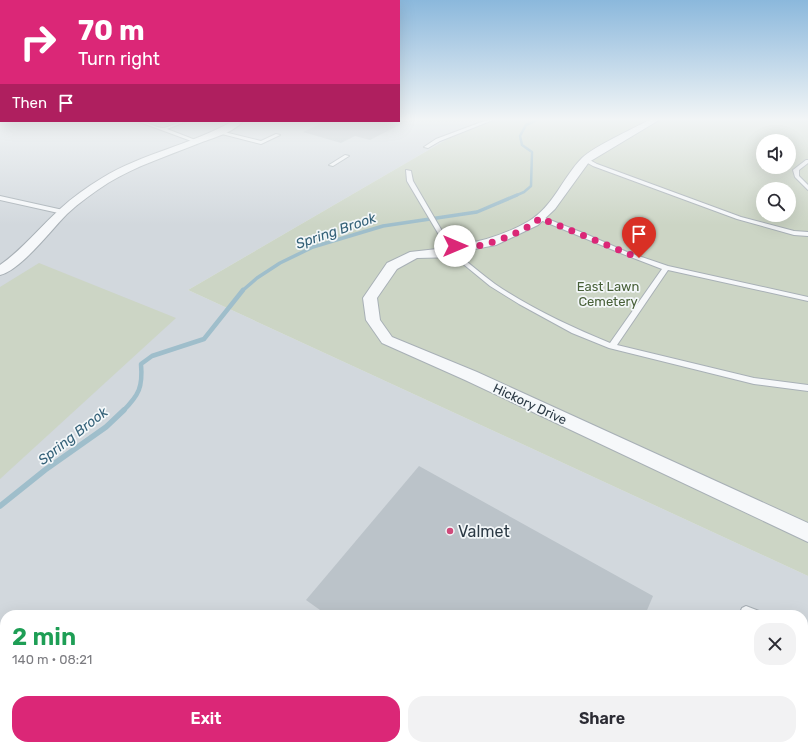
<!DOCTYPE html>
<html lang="en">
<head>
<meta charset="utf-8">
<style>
  :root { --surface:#fff; --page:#f2f2f3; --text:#2b2b33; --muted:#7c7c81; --accent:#db2777 }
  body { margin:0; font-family:Rubik,sans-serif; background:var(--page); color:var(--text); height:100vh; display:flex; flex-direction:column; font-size:15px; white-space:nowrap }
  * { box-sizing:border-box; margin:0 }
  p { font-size:13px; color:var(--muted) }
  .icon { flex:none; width:22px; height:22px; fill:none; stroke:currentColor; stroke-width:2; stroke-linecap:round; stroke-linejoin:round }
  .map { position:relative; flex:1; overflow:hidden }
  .panel { position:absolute; left:0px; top:610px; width:808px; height:140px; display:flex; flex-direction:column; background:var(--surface); border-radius:16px 16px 0 0; box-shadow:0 4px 16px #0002 }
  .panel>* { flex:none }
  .guide { position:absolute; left:0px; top:0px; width:400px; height:122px; box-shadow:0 4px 16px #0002; background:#db2777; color:#fff; overflow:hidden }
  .tools { position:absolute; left:756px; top:134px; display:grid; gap:8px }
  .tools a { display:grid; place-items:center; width:40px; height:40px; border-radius:50%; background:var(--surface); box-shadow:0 4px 16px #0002; font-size:20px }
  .pin { position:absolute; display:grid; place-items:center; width:34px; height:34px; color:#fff; margin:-41px -17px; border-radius:50% 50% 50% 0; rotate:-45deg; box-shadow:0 0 4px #0007 }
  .pin .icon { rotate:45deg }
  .me { position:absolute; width:44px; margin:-22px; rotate:90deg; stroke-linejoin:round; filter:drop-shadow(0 0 3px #0008) }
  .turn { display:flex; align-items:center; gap:14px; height:84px; padding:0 12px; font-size:18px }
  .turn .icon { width:52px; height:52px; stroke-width:2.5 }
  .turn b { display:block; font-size:28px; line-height:34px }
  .then { display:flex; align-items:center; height:38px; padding:0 12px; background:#0003; gap:8px; font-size:15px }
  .round { display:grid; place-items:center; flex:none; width:42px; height:42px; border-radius:16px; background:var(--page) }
  .overview { display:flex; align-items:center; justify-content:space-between; height:68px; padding:0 12px }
  h1 { font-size:24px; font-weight:600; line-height:30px; color:#1e9e55 }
  .action { display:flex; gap:8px; margin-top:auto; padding:8px 12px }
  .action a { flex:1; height:46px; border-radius:16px; background:var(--accent); color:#fff; font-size:16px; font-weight:600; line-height:46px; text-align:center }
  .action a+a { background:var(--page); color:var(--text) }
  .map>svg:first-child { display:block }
  .built { fill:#d2d8dd; fill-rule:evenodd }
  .green { fill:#ccd5c5; fill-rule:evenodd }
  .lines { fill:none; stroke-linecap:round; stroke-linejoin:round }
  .stream-far3 { stroke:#9fbecb; stroke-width:2.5 }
  .stream-far2 { stroke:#9fbecb; stroke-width:3.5 }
  .stream-far1 { stroke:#9fbecb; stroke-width:4.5 }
  .stream { stroke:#9fbecb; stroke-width:5.5 }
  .building { fill:#bbc3c9 }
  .service-casing { stroke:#a8b0b6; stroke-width:2 }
  .minor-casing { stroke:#a8b0b6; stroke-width:2 }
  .service { fill:#f6f8fa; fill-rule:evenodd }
  .minor { fill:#f6f8fa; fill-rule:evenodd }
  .route { stroke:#db2777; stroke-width:7; stroke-dasharray:0 12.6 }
  .poi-dot { fill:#cf4a7a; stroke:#f3f7f9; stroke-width:1.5 }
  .labels { text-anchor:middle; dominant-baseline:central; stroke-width:3.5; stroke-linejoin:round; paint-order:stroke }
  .park-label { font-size:13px; fill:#486038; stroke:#f3f7f9 }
  .street-label { font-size:13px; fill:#2b3944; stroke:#f3f7f9 }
  .water-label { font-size:14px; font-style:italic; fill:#346178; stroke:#f3f7f9 }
  .near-poi-label { font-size:16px; fill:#2b3944; stroke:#f3f7f9; text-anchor:start }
</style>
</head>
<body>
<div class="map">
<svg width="808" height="750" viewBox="0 0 808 750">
  <rect width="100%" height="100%" fill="#e3e8eb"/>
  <!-- built -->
  <path class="built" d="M0,120H480L188,290L808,576V750H0ZM5,615H803V745H5Z"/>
  <!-- green -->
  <g class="green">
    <path d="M480,120H808V576L188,290ZM763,141H789V167H763ZM763,189H789V215H763Z"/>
    <path d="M39,263L176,318L0,479V287Z"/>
  </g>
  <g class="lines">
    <!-- stream-far3 -->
    <path class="stream-far3" d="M515,196L524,192L531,186L532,152L522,145L520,136L526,125L537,120"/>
    <!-- stream-far2 -->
    <path class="stream-far2" d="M242,291L257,278L280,263L313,247L383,226L477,212L517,195"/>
    <!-- stream-far1 -->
    <path class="stream-far1" d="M123,411C139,395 143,387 141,364L152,356L204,339L243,290"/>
    <!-- stream -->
    <path class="stream" d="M0,506L45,470L106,427L124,410"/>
  </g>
  <!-- building -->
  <g class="building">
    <path d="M326,121H407L370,140L355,136L341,143L303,132Z"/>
    <path d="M419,466L653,596L645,615H327L306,600Z"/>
  </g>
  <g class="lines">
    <!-- service casing -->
    <g class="service-casing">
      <g id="service">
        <path d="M487,120H493L440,141L428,148L424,147L436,139Z"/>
        <path d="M137,121C146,121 154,127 162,128C169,128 178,121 187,121L167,129L198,141L194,142Z"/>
        <path d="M220,131L261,141L276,134L280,135L261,144L218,133V131Z"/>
        <path d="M345,155L349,156L333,166L329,165Z"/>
        <path d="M584,159H588L597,164L741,217L794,231L808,232V236L794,235L737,219L593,166L584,161Z"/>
        <path d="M806,160H808V163L799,170V176L808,185V190L795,177L793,170Z"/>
        <path d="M406,170L411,171L413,181L449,243L460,246V248L445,245L407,181Z"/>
        <path d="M0,196L63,210L66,212L63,214L0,200Z"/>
        <path d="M540,216L588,235L627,252L668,266L808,297V301L668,270L617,345L754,378L808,385V391L754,384L609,348L572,333L519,304L490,286L451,254L452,253H456C469,263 481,274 495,284C530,308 571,327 610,343L662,269L623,254L538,219V217Z"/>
        <path d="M746,606L759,611L761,615H739L742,608Z"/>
        <path d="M68,745H84L86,750H70Z"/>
        <path d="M698,745H712L710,750H696Z"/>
      </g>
    </g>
    <!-- minor casing -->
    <g class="minor-casing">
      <g id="minor">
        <path d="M649,120H659L589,162L555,209L538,225L496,245L459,252L460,254L458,257L417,258L397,269L377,298L380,320L392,337L477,372L808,523V542L465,380L382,343L366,320L363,298L387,263L410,252L437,249L439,246C447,244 455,245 463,244C485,241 510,232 529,221C553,207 563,177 582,158C596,145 631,130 649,120Z"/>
        <path d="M233,121H243C233,133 212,138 197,144C167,156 136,166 108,183C94,192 80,202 67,214C51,230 21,270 0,275V265C23,249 40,227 60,209C73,197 87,187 102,178C143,153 191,145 233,121Z"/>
      </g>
    </g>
    <!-- service -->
    <use href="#service" class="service"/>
    <!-- minor -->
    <use href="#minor" class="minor"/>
  </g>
  <!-- sky -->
  <linearGradient id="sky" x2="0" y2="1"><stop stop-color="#8bb8dc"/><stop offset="0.53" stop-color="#f2f5f6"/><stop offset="1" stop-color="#f2f5f6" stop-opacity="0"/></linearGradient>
  <rect width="808" height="225" fill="url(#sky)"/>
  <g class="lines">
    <!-- route -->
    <path class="route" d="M455,246C476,252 524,233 540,218L639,258"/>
  </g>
  <!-- markers -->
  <circle class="poi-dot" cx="450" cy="531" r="4"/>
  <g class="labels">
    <!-- park labels -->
    <g class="park-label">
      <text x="608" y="286">East Lawn<tspan x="608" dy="15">Cemetery</tspan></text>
    </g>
    <!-- street labels -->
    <g class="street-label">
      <text transform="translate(530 404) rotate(25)">Hickory Drive</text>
    </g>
    <!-- water labels -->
    <g class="water-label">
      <text transform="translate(336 231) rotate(-19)">Spring Brook</text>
      <text transform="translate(73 436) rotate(-38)">Spring Brook</text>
    </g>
    <!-- near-poi labels -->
    <g class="near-poi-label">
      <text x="458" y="531">Valmet</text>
    </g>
  </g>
</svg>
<div class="tools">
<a><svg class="icon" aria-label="sound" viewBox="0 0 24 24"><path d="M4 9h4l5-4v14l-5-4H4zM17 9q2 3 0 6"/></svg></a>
<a><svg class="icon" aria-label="search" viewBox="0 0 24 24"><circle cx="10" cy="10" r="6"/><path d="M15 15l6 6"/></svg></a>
</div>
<div class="pin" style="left:639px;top:258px;background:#d93025"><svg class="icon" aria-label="arrive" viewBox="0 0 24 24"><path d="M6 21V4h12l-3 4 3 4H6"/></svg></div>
<svg class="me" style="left:455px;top:246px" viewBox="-20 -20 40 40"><circle r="19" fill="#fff"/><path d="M0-13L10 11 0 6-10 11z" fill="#db2777"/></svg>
<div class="guide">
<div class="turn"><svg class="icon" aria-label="right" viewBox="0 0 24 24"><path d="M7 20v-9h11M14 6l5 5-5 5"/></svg><div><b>70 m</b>Turn right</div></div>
<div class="then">Then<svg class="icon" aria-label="arrive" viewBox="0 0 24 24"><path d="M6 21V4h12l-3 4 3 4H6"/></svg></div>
</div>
<section class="panel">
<div class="overview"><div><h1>2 min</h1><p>140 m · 08:21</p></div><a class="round"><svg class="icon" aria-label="close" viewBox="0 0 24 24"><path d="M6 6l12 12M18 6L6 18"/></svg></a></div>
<div class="action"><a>Exit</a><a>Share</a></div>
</section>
</div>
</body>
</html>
